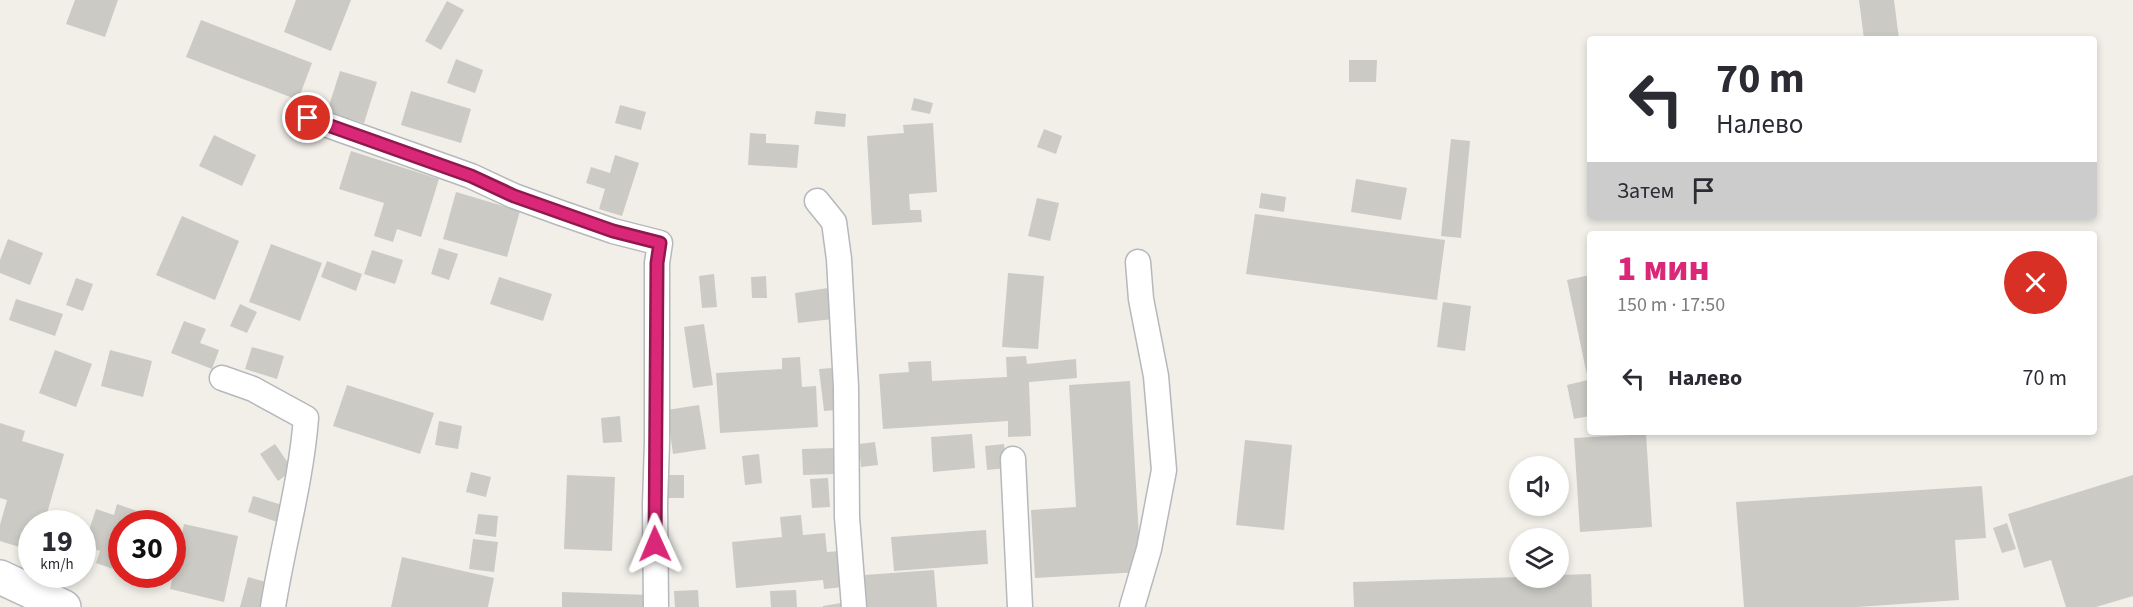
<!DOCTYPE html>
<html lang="ru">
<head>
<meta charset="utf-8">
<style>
  :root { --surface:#fff; --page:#f2f2f3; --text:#2b2b33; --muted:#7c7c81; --accent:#db2777 }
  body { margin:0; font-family:"Source Sans 3",sans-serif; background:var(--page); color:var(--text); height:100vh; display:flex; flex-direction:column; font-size:22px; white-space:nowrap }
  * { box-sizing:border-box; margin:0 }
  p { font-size:20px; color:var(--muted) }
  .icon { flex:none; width:33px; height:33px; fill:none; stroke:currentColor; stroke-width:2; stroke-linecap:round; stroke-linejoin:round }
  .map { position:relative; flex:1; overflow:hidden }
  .details { position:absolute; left:1587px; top:231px; width:510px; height:204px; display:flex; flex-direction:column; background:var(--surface); border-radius:6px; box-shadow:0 3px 9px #0003 }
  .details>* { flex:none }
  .guide { position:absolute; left:1587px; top:36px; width:510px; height:183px; border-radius:6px; box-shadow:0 3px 9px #0003; background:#fff; color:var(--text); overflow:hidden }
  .buttons { position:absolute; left:1509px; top:456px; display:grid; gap:12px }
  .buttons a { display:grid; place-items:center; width:60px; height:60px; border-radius:50%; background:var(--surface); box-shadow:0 3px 9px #0003; font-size:30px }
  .speed { position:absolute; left:18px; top:510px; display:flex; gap:12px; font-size:30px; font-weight:700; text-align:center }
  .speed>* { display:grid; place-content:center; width:78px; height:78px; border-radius:50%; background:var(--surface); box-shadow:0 3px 9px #0003; line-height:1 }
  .speed small { font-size:15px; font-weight:400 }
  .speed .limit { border:9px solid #d22; background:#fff; color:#111 }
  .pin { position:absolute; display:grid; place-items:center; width:51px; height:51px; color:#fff; margin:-26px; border:3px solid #fff; border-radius:50%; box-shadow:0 2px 6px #0007 }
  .me { position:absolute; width:66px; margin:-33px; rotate:359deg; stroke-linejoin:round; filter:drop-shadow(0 0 4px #0008) }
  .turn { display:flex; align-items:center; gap:21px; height:126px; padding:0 30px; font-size:27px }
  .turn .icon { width:78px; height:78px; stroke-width:2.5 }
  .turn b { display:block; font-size:42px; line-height:51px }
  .then { display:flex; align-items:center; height:57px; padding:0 30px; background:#0003; gap:12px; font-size:22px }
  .round { display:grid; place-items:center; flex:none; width:63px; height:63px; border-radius:32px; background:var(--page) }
  .headline { display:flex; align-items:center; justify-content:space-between; height:102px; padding:0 30px }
  h1 { font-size:36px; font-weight:800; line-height:45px; color:var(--accent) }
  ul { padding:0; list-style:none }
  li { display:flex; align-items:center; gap:18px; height:90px; padding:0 30px }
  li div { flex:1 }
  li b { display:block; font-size:22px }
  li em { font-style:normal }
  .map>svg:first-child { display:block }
  .building { fill:#cccac5 }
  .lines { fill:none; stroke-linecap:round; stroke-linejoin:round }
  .street-casing { stroke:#b5b8bc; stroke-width:27 }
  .secondary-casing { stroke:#b6babf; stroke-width:36 }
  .street { stroke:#fff; stroke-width:24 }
  .secondary { stroke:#fff; stroke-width:33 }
  .route-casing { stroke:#8e194d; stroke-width:15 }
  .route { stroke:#db2777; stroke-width:10 }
</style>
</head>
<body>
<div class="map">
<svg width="2133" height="607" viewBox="0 0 2133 607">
  <rect width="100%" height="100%" fill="#f1efe8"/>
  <!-- building -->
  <g class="building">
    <path d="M75,0H118L105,37L66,24Z"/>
    <path d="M296,0H351L331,51L284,32Z"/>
    <path d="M1859,0H1894L1899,39H1864Z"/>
    <path d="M447,1L464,10L441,50L425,41Z"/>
    <path d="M201,20L312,63L298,100L186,57Z"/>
    <path d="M456,59L483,70L475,93L447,83Z"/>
    <path d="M1349,60H1377L1376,82H1349Z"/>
    <path d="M340,71L377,82L364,123L327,112Z"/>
    <path d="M411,91L471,109L461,143L401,125Z"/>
    <path d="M914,98L933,103L930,114L911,110Z"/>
    <path d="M620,105L646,112L641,130L615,123Z"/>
    <path d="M816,111L846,114L845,127L814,124Z"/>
    <path d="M933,123L937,192L909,194L910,210H921L922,222L872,225L867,136L904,133L903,125Z"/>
    <path d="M1044,129L1062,136L1056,154L1037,147Z"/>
    <path d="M750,133L766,134V143L799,145L797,168L748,165Z"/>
    <path d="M214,135L256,155L242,186L199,166Z"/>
    <path d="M1451,139L1470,141L1461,238L1441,236Z"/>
    <path d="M351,151L439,179L421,237L397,229L393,242L374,236L384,203L339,189Z"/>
    <path d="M615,155L639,163L622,216L599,209L605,189L586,183L591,167L610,173Z"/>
    <path d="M1356,179L1407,188L1401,220L1351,212Z"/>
    <path d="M456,192L520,211L507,257L443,239Z"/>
    <path d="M1261,193L1286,197L1284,212L1259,208Z"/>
    <path d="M1037,198L1059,203L1050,241L1028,236Z"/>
    <path d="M1255,214L1445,240L1437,300L1246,274Z"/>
    <path d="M182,216L239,241L215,300L156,275Z"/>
    <path d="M8,239L43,253L30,285L0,273V260Z"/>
    <path d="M271,244L322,263L300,321L249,302Z"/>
    <path d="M439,248L458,254L449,280L431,274Z"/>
    <path d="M372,250L403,260L395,284L364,274Z"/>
    <path d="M327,261L362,274L356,291L321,277Z"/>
    <path d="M1008,273L1044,276L1038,349L1002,347Z"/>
    <path d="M714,274L717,307L702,308L699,276Z"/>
    <path d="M1590,275V416L1574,419L1567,385L1588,380L1567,280Z"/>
    <path d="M766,276L767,298H752L751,277Z"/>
    <path d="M499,277L552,294L543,321L490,304Z"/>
    <path d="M76,278L93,284L83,311L66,305Z"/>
    <path d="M828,288L833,319L798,323L795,293Z"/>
    <path d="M16,299L63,314L55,336L9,320Z"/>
    <path d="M1443,302L1471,306L1465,351L1437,347Z"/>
    <path d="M240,304L257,312L247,333L230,326Z"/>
    <path d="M184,321L206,329L200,343L219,350L212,369L171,353Z"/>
    <path d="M704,324L713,385L693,388L684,327Z"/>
    <path d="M252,347L284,356L277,379L245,369Z"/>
    <path d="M55,350L92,364L76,407L39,393Z"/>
    <path d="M110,350L152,361L143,397L101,386Z"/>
    <path d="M1026,356L1027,364L1076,359L1077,378L1029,382L1031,436L1008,437V421L883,429L879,374L909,372L908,362L931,361L932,381L1007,377L1006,357Z"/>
    <path d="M800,357L802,387L816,386L818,427L720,433L716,373L782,369V358Z"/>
    <path d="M832,368L837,410L824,411L819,369Z"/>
    <path d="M1130,381L1141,572L1035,578L1031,510L1076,507L1069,385Z"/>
    <path d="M347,385L434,413L420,454L333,426Z"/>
    <path d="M699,405L706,449L673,454L667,410Z"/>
    <path d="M620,416L622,442L603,443L601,418Z"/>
    <path d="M439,421L462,426L458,449L435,445Z"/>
    <path d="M0,423L25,431L22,441L64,454L44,524H32V551L0,541V525L7,500L0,498Z"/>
    <path d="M972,434L975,468L933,472L931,437Z"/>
    <path d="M1646,434L1652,527L1580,532L1574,438Z"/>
    <path d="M1245,440L1292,445L1284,530L1236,525Z"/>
    <path d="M875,442L878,465L861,467L859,444Z"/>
    <path d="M275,444L293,470L278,481L260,454Z"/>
    <path d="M1004,444L1007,468L987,470L985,446Z"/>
    <path d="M835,448V474L803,475L802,449Z"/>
    <path d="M759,454L762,483L745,485L742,456Z"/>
    <path d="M471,472L491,477L486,497L466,492Z"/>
    <path d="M567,475L615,477L612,551L564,549Z"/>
    <rect x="667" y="475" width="17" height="23"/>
    <path d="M2133,475V596L2096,607H2066L2051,560L2024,568L2008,514Z"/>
    <path d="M828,478L830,507L812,508L810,479Z"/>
    <path d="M1982,486L1986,538L1955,540L1959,600L1857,607H1744L1736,502Z"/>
    <path d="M253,496L282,505L277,522L248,512Z"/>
    <path d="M117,504L172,523L122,524V572L96,563L100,551L84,545L96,509L114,515Z"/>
    <path d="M478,514L498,516L496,537L475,534Z"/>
    <path d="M801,515L803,535L825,533L827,552L839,551L843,587L824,589L823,580L736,588L732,542L782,537L780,517Z"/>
    <path d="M2007,523L2016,549L2002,553L1993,528Z"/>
    <path d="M184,524L238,536L224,602L170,589Z"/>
    <path d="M986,530L988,564L894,571L891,537Z"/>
    <path d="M473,539L498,542L494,572L469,569Z"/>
    <path d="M402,557L494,578L488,607H391Z"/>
    <path d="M934,570L937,607H867L864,575Z"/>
    <path d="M131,574H159L156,584Z"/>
    <path d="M1591,574L1592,607H1354L1353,582L1520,577L1558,578V575Z"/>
    <path d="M248,577L270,583L264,607H240Z"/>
    <path d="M698,590L699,607H675L674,591Z"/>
    <path d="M796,590L797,607H771L770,591Z"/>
    <path d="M562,592L649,595V607H562Z"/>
    <path d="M841,603V607H823V606Z"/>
  </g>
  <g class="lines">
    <!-- street casing -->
    <g class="street-casing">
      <g id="street">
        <path d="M308,118L471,176L514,196L561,213L613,231L660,243L657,263V442L655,504L656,607"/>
        <path d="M817,201L834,222L839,259L846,387L847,517L854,607"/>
        <path d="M222,378L253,389L306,418C301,482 283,544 273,607"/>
        <path d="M1013,459L1020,607"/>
        <path d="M1132,607L1149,549L1164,470L1156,376L1141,299L1138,262"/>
      </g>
    </g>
    <!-- secondary casing -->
    <g class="secondary-casing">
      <path id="secondary" d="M0,577L64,607"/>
    </g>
    <!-- street -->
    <use href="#street" class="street"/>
    <!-- secondary -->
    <use href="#secondary" class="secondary"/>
  </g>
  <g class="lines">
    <!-- route casing -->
    <g class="route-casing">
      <path id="route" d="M308,118L471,176L514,196L579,219L613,231L660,243L657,263L655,544"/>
    </g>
    <!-- route -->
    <use href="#route" class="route"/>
  </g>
</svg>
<div class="buttons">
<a><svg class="icon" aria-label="sound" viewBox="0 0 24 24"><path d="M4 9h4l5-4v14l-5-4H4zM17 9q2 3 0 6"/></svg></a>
<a><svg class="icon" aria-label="layers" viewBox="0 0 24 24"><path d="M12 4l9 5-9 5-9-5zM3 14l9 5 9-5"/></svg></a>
</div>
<div class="speed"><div>19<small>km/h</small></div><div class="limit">30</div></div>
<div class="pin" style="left:308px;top:118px;background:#d93025"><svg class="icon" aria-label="arrive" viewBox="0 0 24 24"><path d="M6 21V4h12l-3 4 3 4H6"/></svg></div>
<svg class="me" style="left:655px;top:544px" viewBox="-20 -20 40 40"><path d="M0-17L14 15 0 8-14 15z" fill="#db2777" stroke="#fff" stroke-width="4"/></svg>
<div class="guide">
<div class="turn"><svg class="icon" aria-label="left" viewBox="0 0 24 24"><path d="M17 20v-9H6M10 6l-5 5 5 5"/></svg><div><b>70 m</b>Налево</div></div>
<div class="then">Затем<svg class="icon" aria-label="arrive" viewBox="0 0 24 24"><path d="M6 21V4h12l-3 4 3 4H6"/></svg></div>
</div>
<section class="details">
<div class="headline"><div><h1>1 мин</h1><p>150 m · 17:50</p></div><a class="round" style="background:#d93025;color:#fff"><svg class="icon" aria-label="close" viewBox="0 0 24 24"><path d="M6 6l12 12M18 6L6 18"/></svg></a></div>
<ul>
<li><svg class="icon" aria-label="left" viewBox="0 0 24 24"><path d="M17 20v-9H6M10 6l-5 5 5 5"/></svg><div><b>Налево</b></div><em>70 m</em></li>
</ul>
</section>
</div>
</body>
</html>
